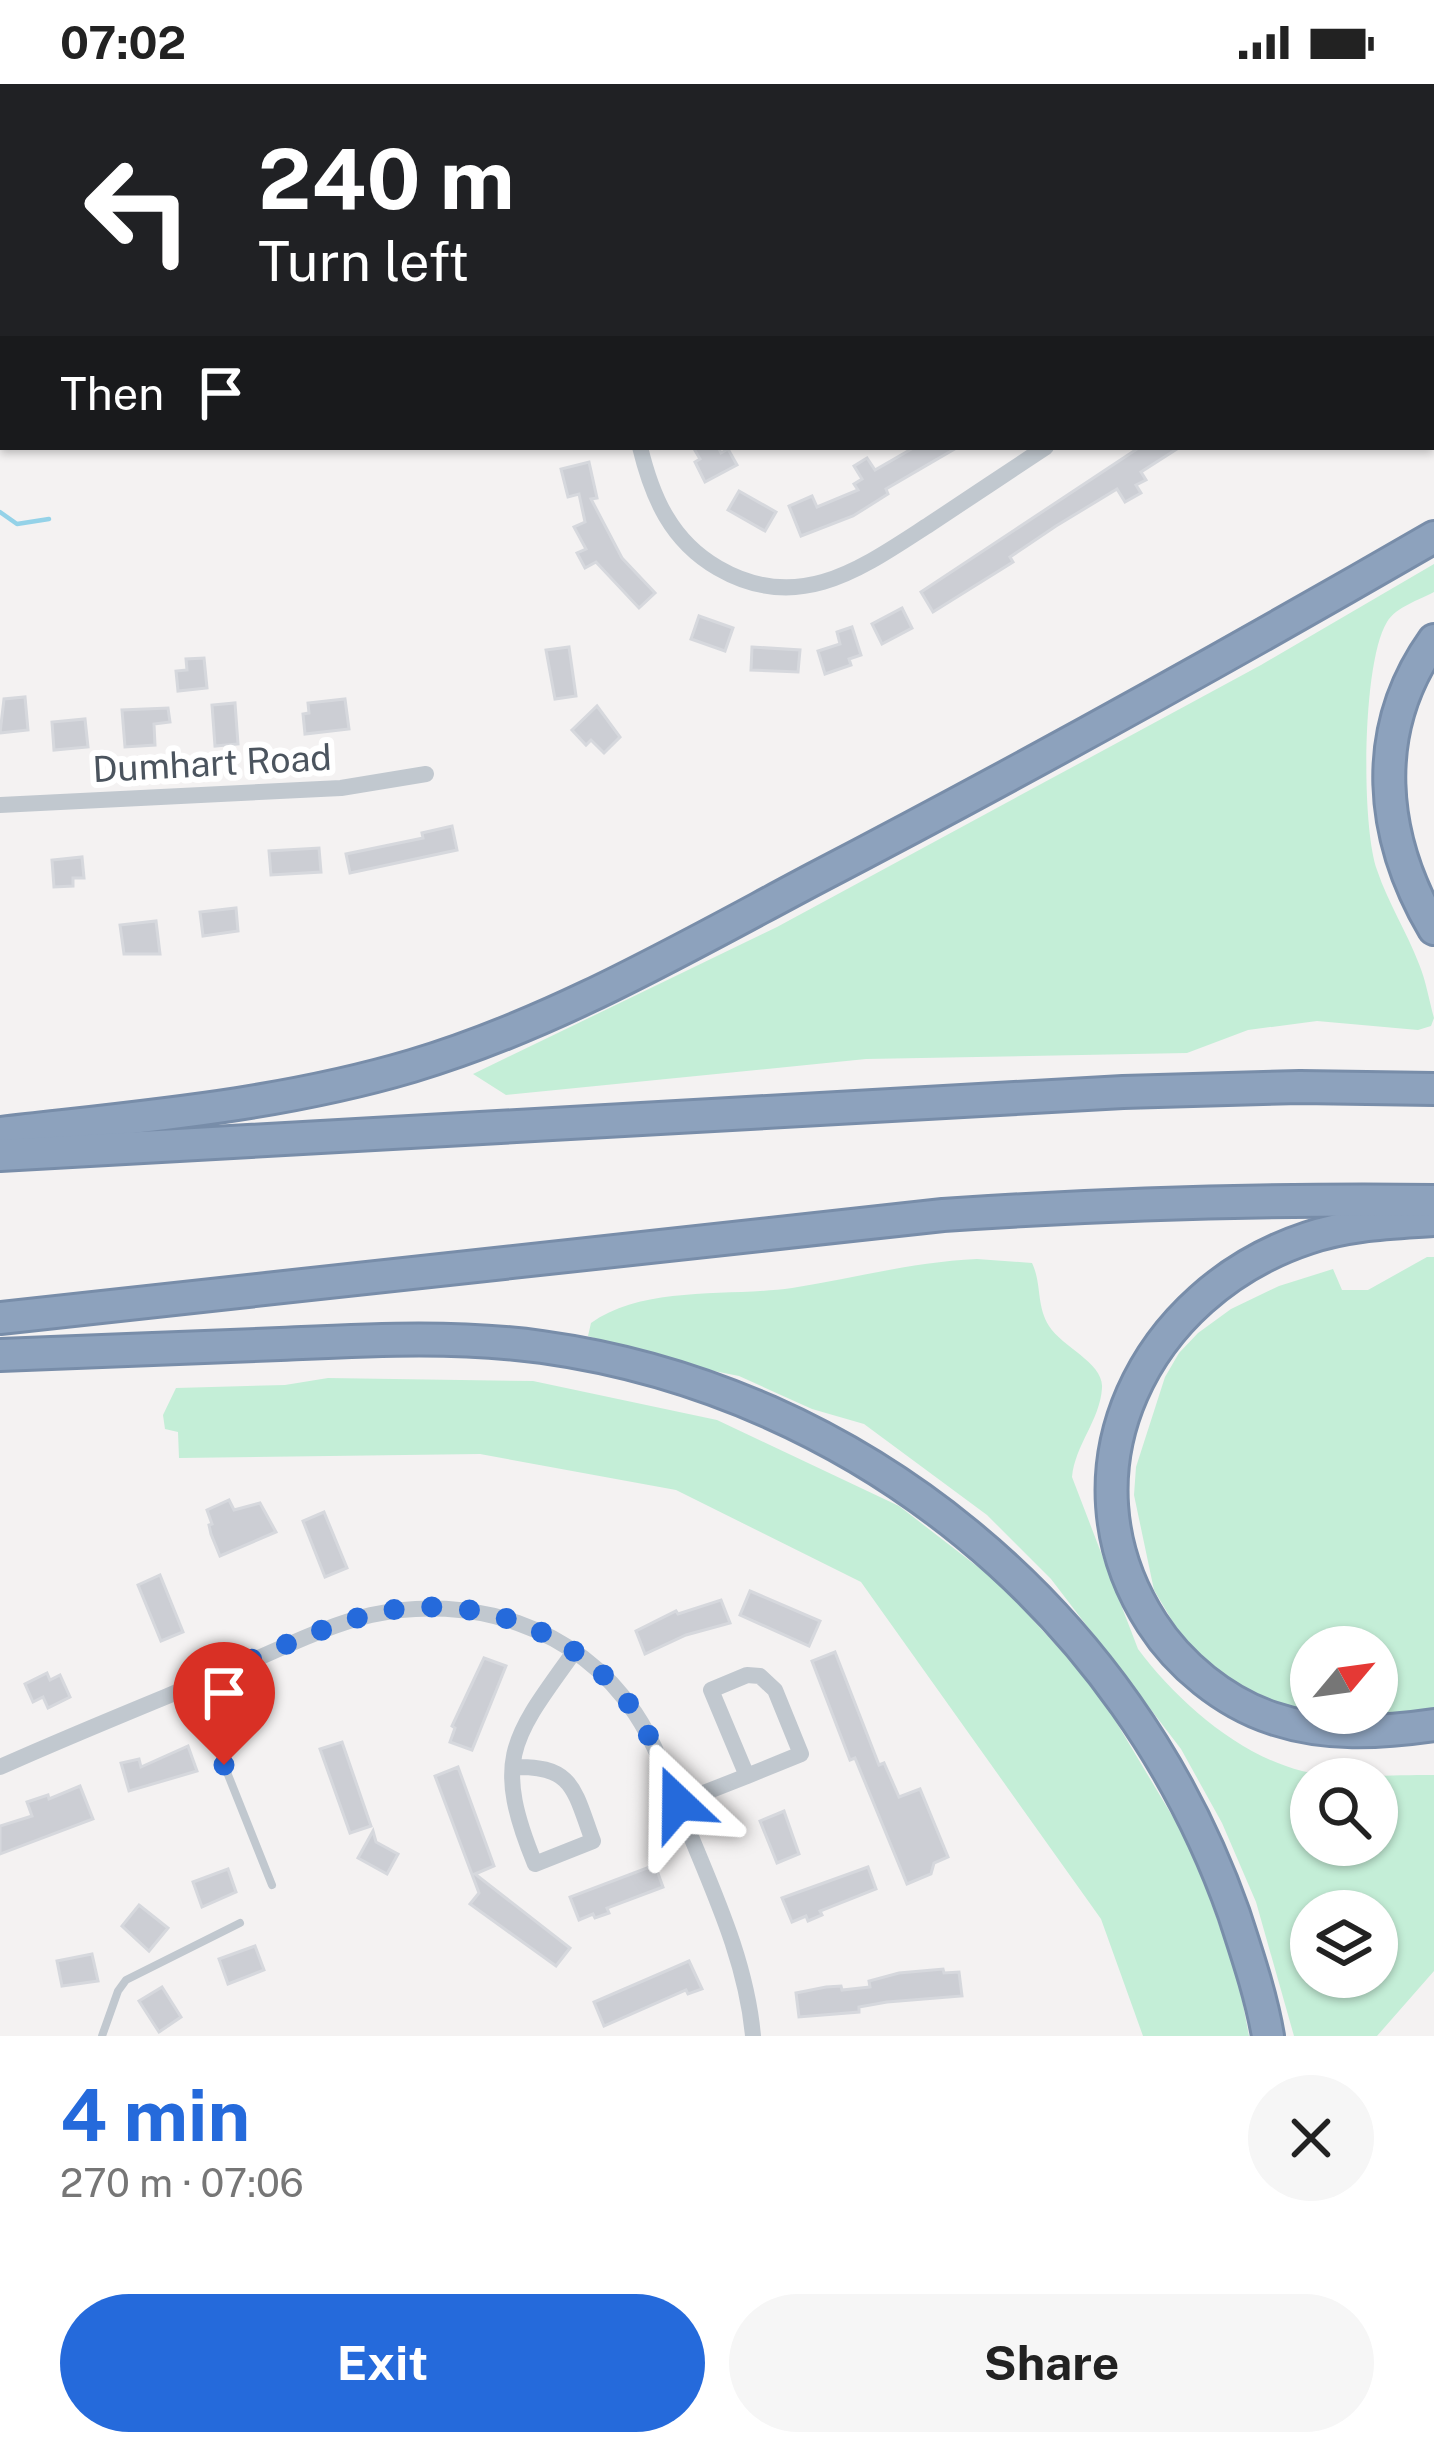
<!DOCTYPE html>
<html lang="en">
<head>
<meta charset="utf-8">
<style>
  :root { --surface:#fff; --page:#f6f6f6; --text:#222; --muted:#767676; --accent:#256adb }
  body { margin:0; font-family:"Public Sans",sans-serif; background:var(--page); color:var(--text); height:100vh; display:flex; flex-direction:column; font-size:45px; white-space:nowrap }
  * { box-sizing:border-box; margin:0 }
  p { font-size:39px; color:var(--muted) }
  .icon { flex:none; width:66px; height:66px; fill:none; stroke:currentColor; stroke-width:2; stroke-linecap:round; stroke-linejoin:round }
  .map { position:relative; height:1952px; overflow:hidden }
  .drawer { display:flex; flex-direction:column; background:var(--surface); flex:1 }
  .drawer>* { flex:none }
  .hud { position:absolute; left:0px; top:0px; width:1434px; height:366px; box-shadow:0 3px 9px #0004; background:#202124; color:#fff; overflow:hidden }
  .needle { width:78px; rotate:61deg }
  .tools { position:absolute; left:1290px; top:1542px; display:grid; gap:24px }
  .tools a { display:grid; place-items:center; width:108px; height:108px; border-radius:50%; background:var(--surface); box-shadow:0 3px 9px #0004; font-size:60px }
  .pin { position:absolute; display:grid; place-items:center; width:102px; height:102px; color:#fff; margin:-123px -51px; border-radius:50% 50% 50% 0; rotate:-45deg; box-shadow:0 0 12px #0007 }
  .pin .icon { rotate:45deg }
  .me { position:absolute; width:132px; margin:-66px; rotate:337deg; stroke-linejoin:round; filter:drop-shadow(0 0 9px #0008) }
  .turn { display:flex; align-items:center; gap:42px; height:252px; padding:0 60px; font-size:54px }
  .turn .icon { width:156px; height:156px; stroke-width:2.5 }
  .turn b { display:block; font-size:84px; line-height:102px }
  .then { display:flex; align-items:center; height:114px; padding:0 60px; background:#0003; gap:24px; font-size:45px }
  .round { display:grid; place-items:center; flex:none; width:126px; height:126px; border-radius:63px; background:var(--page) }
  .overview { display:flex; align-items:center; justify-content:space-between; height:204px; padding:0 60px }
  h1 { font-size:72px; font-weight:700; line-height:90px; color:var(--accent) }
  .primary-button { display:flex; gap:24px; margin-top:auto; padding:24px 60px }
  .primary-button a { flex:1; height:138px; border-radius:72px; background:var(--accent); color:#fff; font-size:48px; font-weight:700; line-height:138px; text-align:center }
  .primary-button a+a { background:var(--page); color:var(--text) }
  .status { display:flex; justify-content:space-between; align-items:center; height:84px; padding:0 60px; background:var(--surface); direction:ltr }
  .status svg { height:33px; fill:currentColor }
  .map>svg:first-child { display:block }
  .green { fill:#c4eed7; fill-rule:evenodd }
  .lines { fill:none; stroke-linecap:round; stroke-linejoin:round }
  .stream { stroke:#94d2e8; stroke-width:4.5 }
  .building { fill:#ccced4; stroke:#d6d8dd; stroke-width:3 }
  .motorway-casing { stroke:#788da9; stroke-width:36 }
  .service { stroke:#c1c8cf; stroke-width:8 }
  .minor { stroke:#c1c8cf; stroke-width:16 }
  .motorway { stroke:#8da2bd; stroke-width:30 }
  .route { stroke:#256adb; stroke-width:21; stroke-dasharray:0 37.8 }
  .labels { text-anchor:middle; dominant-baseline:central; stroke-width:12; stroke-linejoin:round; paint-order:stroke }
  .street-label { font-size:36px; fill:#4b545e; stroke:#fff }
</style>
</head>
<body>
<div class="status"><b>07:02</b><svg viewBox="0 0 49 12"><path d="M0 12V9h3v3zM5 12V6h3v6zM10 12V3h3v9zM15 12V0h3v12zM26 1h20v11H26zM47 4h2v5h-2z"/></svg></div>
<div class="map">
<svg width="1434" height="1952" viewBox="0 0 1434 1952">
  <rect width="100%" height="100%" fill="#f4f2f2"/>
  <!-- green -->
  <g class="green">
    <path d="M1434,480V508C1419,516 1396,523 1387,538C1362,578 1361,741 1377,786C1388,819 1407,848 1419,880C1426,897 1429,916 1434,934L1431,942L1418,946L1317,937L1248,946L1187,969L866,975L506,1011L473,990L777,843L1261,581Z"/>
    <path d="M1427,1173H1434V1628L1330,1636L1231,1602L1183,1555L1154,1506L1134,1411L1136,1383L1165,1293L1179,1269L1198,1249L1231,1225L1279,1202L1333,1185L1342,1206H1368ZM1311,1563H1377V1629H1311Z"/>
    <path d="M977,1175L1032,1179C1042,1200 1036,1221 1049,1242C1062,1263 1104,1279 1102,1304C1100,1336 1075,1361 1072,1393L1138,1565C1177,1617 1238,1671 1302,1687C1335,1696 1397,1690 1434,1691V1887L1377,1952H1294L1256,1818L1222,1739L1181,1665L1051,1495L987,1431L864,1340L812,1325L739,1292L669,1278L588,1252L591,1239C644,1201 729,1213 792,1204C855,1194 913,1178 977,1175ZM1311,1695H1377V1761H1311ZM1311,1827H1377V1893H1311Z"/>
    <path d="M328,1294L533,1297L717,1336L899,1422L1000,1500L1097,1606L1192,1765L1238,1894L1249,1952H1143L1101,1835L861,1498L676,1406L480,1370L179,1374L178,1348L165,1345L163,1331L176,1304L285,1301Z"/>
  </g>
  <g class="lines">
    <!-- stream -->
    <path class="stream" d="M0,428L17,440L49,435"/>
  </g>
  <!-- building -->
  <g class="building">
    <path d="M693,363H718L721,369L728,365L737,381L705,398L695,378L700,375Z"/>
    <path d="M915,363H958L886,405L888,410L853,432L801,452L789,422L812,412L817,423L858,406L854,400L862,395L854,382L867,374L875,386Z"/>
    <path d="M1140,363H1180L1141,388L1146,396L1136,401L1141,409L1125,418L1117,405L1056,442L1010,473L1013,478L933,528L921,508Z"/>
    <path d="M589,378L597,414L591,415L622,474L655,509L639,524L596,478L585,484L577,469L586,465L574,443L585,438L579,410L568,413L561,385Z"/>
    <path d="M739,407L776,428L765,447L728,426Z"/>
    <path d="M902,524L912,544L882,560L872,540Z"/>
    <path d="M699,532L733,544L725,567L691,555Z"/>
    <path d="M852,543L861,571L849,575L851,581L825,590L818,567L840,560L837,548Z"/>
    <path d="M569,563L576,612L555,615L546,566Z"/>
    <path d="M752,563L800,566L798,588L751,586Z"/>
    <path d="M204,574L207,604L178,607L176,587L187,586L186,575Z"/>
    <path d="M25,613L28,646L0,649L4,615Z"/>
    <path d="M345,615L349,645L305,650L303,630L309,629L308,619Z"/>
    <path d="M235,619L238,660L215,662L212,621Z"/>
    <path d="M597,622L620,653L604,669L591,656L586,661L572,646Z"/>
    <path d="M168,624L170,638L154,640L155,661L125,663L122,626Z"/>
    <path d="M85,635L88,663L54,666L52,638Z"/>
    <path d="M452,742L457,766L350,789L346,770L423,754L422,749Z"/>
    <path d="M319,764L321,788L271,791L269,767Z"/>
    <path d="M82,773L84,794H73V802L54,803L52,776Z"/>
    <path d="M236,824L238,847L203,852L200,828Z"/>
    <path d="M156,837L160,870H124L120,841Z"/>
    <path d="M229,1416L234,1426L260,1419L276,1448L220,1472L211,1450L209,1441L212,1440L207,1426Z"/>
    <path d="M324,1428L347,1484L325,1493L303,1437Z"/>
    <path d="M160,1491L183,1548L161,1557L138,1501Z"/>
    <path d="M750,1507L820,1537L809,1562L740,1531Z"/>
    <path d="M721,1516L730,1539L686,1551L645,1570L636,1547L676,1527L678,1530Z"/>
    <path d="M835,1568L879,1681L884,1679L899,1713L920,1705L948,1773L934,1779L931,1790L907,1800L855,1674L850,1676L812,1577Z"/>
    <path d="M484,1574L506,1582L472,1666L450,1658L455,1644L452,1642Z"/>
    <path d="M47,1589L50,1596L60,1591L70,1613L48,1624L43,1613L33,1618L25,1600Z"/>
    <path d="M342,1658L371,1742L350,1749L320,1665Z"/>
    <path d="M188,1662L197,1687L129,1707L121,1679L139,1675L141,1683Z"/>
    <path d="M458,1683L494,1782L475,1790L570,1864L556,1882L470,1820L479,1809L435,1692Z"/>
    <path d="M80,1702L93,1735L0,1770V1742L32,1732L27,1718L48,1711L49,1715Z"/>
    <path d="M784,1727L799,1770L777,1779L760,1737Z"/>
    <path d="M373,1747L376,1758L398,1770L387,1790L358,1774Z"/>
    <path d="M655,1781L663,1803L607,1824L609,1829L595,1834L593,1830L579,1836L570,1813Z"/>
    <path d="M868,1783L876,1805L820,1827L822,1831L808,1837L806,1832L792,1838L782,1814Z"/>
    <path d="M228,1785L236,1808L202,1823L193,1798Z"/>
    <path d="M139,1821L168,1844L149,1867L122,1842Z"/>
    <path d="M255,1862L264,1886L228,1900L219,1875Z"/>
    <path d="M92,1870L98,1897L62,1902L57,1877Z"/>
    <path d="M689,1877L702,1905L688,1910L686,1906L604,1942L594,1918Z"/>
    <path d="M943,1885L944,1889L959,1888L962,1912L887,1918L859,1923V1928L799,1933L796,1909L826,1903L841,1902L842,1906L870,1903L869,1897L899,1889Z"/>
    <path d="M162,1903L181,1933L159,1948L139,1917Z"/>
  </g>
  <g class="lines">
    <!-- motorway casing -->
    <g class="motorway-casing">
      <g id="motorway">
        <path d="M1434,556C1369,647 1380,753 1434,845"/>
        <path d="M0,1049C138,1033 277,1022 412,982C553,940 684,864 814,795C1023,686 1230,571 1434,453"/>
        <path d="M0,1071L1123,1008L1300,1003L1434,1005"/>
        <path d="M1434,1136C1391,1139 1349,1140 1308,1154C1145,1208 1054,1387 1152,1539C1179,1581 1224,1618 1272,1634C1325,1652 1379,1649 1434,1641"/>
        <path d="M0,1234L943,1131C1107,1120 1270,1115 1434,1117"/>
        <path d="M0,1271C93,1267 187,1264 280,1260C368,1256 455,1251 542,1263C859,1307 1128,1529 1234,1830C1247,1870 1261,1911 1268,1952"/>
      </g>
    </g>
    <!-- service -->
    <g class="service">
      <path d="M193,1603L272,1801"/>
      <path d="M102,1952L118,1907L126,1896L240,1839"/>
    </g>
    <!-- minor -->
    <g class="minor">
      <path d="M58,0L63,3"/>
      <path d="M499,0L501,3"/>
      <path d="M393,3L398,0"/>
      <path d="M1378,3V0"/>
      <path d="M0,258L3,256"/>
      <path d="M640,363C652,413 671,457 718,484C799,531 862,484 930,440C969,414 1007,389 1046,363"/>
      <path d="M0,721L341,704L426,690"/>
      <path d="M0,1683C78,1648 156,1617 235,1584C279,1566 324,1542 371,1531C469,1509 577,1542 635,1629C655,1659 668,1694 681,1728C710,1801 746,1873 753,1952"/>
      <path d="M513,1683C574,1681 574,1706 593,1757L535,1780C492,1675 512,1654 574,1568"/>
      <path d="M678,1719L747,1692L711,1606L747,1591L760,1592L775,1606L801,1670L747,1692"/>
    </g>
    <!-- motorway -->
    <use href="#motorway" class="motorway"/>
  </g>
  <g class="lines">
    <!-- route -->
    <path class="route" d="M224,1681L192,1601C249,1578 305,1549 364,1532C463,1504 576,1542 634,1627C653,1655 665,1688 678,1719"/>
  </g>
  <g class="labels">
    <!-- street labels -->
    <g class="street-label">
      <text transform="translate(212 679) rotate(-3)">Dumhart Road</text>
    </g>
  </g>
</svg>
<div class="tools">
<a><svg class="needle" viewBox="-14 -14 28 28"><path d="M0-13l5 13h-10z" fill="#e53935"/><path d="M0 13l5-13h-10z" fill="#767676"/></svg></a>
<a><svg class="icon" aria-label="search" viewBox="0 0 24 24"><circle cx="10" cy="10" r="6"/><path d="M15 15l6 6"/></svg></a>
<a><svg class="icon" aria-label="layers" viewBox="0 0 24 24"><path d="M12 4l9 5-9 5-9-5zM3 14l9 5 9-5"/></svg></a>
</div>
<div class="pin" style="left:224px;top:1681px;background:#d93025"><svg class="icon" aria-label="arrive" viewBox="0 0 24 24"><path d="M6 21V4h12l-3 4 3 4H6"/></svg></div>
<svg class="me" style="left:678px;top:1719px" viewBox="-20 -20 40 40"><path d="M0-17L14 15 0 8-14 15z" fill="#256adb" stroke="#fff" stroke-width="4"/></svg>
<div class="hud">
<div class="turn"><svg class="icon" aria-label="left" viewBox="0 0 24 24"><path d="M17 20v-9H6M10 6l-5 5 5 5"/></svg><div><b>240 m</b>Turn left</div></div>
<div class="then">Then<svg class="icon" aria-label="arrive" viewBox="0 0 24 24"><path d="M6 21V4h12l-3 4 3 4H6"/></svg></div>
</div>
</div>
<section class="drawer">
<div class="overview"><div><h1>4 min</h1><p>270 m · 07:06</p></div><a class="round"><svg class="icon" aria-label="close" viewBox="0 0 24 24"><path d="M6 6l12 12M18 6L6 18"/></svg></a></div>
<div class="primary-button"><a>Exit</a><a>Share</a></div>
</section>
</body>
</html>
